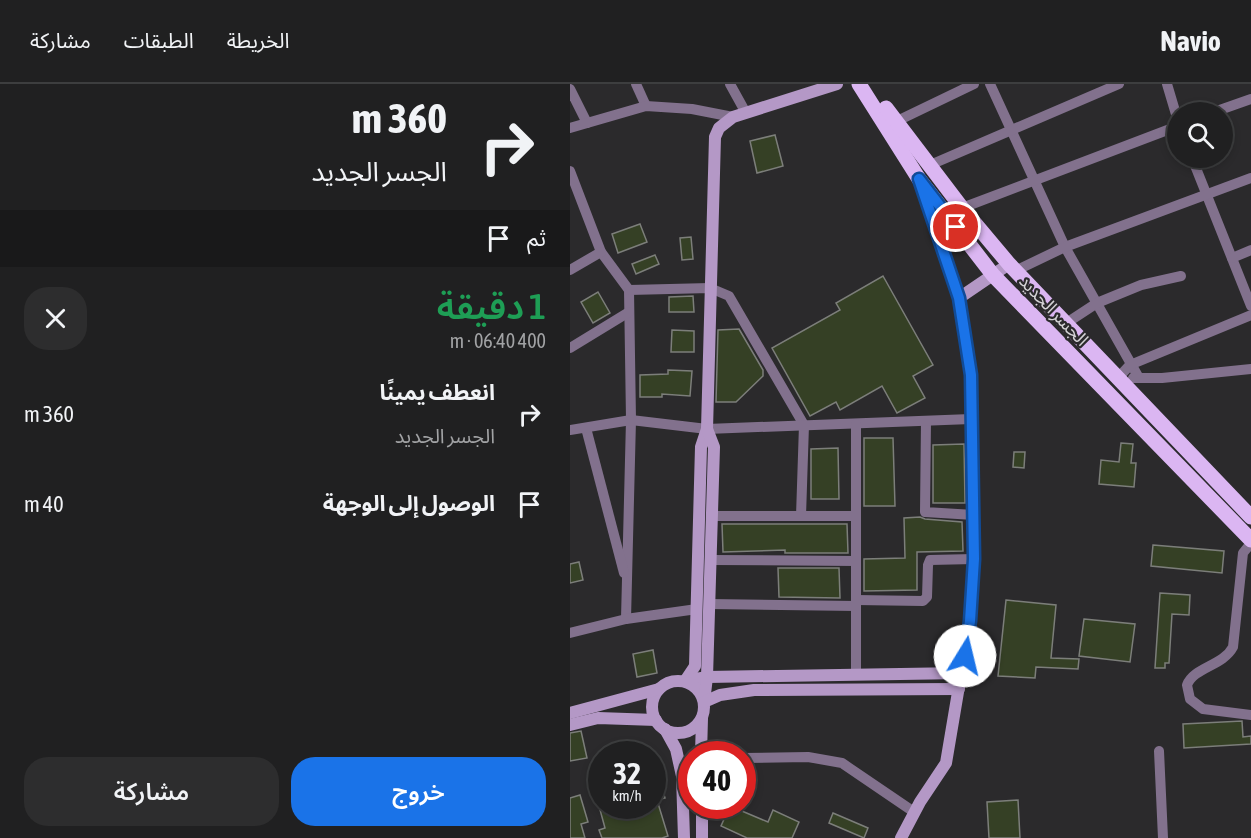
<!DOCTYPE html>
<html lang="ar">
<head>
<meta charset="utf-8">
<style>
  :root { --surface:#202021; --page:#2d2d2e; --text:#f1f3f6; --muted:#a2a3a5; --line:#3d3e3f; --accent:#1a73e8 }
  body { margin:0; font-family:"Asap Condensed","Noto Sans Arabic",sans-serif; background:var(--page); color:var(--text); direction:rtl; height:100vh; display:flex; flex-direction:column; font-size:22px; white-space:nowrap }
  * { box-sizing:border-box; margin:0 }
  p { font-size:20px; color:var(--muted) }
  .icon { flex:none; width:33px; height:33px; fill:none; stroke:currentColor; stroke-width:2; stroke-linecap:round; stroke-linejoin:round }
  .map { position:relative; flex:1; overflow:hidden; direction:ltr }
  .details { display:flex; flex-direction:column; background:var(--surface); width:570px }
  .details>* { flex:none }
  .banner { background:#202021; color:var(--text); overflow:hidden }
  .controls { position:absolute; left:597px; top:18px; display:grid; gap:12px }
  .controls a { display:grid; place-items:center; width:66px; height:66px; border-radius:50%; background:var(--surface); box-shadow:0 3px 9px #0003,0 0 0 2px var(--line); font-size:30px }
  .speed { position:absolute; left:18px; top:657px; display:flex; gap:12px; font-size:30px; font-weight:700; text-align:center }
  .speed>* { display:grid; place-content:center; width:78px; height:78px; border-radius:50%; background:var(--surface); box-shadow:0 3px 9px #0003,0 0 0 2px var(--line); line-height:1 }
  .speed small { font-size:15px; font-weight:400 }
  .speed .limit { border:9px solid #d22; background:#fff; color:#111 }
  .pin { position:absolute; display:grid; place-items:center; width:51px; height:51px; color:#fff; margin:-26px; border:3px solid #fff; border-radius:50%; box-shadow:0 2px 6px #0007 }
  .me { position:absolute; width:66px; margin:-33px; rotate:9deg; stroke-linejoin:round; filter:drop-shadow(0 0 4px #0008) }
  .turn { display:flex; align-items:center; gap:21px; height:126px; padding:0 24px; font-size:27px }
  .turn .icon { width:78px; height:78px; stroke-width:2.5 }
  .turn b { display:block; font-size:42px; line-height:51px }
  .then { display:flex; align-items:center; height:57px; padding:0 24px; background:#0003; gap:12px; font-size:22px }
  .round { display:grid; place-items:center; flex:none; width:63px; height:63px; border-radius:24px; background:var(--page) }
  .overview { display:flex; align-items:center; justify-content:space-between; height:102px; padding:0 24px }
  h1 { font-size:36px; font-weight:600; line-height:45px; color:#1e9e55 }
  .cta { display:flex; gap:12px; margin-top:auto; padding:12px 24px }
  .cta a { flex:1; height:69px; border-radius:24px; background:var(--accent); color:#fff; font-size:24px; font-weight:600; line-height:69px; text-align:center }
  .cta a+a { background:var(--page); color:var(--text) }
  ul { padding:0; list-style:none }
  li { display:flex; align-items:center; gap:18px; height:90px; padding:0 24px }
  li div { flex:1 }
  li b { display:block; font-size:22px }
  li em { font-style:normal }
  header { display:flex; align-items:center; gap:36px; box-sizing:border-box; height:84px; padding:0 30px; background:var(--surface); border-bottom:2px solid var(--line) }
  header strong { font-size:28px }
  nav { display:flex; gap:33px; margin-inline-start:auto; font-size:21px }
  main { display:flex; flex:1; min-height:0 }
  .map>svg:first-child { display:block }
  .building { fill:#354025; stroke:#7c7e7a; stroke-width:1.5 }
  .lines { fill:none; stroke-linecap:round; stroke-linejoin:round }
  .street { stroke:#82718d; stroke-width:10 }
  .secondary { stroke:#b498c6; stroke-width:12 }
  .primary { stroke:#dbb6f2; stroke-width:15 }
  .route-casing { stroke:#114b97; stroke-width:15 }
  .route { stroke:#1a73e8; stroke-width:10 }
  .labels { text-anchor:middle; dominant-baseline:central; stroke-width:4.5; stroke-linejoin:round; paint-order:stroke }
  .street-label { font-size:18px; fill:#d4d3d5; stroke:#2b2a2c }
</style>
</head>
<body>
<header>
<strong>Navio</strong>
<nav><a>الخريطة</a><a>الطبقات</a><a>مشاركة</a></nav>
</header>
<main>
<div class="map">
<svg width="681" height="754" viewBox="0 0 681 754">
  <rect width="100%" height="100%" fill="#2b2a2c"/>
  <!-- building -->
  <g class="building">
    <path d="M205,51L213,82L187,89L180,57Z"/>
    <path d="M70,140L77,158L48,169L42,150Z"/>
    <path d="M121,153L123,175L112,176L110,154Z"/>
    <path d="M85,171L89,180L66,190L62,180Z"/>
    <path d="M313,192L363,281L343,292L355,314L327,329L312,302L270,326L266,318L240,332L202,264L270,226L266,219Z"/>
    <path d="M28,208L40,229L23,239L11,218Z"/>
    <path d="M123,212L124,228H99V213Z"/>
    <path d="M169,245L193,286V292L166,318H146L148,246Z"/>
    <path d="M102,246L124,247V268H101Z"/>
    <path d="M98,286L122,287L120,312L92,310V313H70V291L98,290Z"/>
    <path d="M294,354H323L325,422H294Z"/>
    <path d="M551,359L563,360L561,379H566L564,403L529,400L531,376L549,378Z"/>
    <path d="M394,360L395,419H363V361Z"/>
    <path d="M268,364L269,415H241V365Z"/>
    <path d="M444,368H455L454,384L443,383Z"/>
    <path d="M350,433L355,435L392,438L393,467L347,468V506L294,507V475L335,474L334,434Z"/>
    <path d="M152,440H277L278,469H215V466L153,468Z"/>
    <path d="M583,461L654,467L652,489L581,482Z"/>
    <path d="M9,478L13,496L0,499V480Z"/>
    <path d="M208,484H269L270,514L209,513Z"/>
    <path d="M590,509L620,511L619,531L602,530L599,579H595V584H585Z"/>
    <path d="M436,516L486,521L481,574L509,575L508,585L466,583L465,594L428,592Z"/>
    <path d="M514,535L565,540L560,578L509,572Z"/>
    <path d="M83,566L87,589L67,593L63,570Z"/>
    <path d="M672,637L673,653L681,652V660L614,664L613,640Z"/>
    <path d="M11,647L17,674L0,677V649Z"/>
    <path d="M84,677L95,714L87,716L98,752L92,754H32L29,746L35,744L29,722H82V678Z"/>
    <path d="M10,711L18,738L11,740L15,754H0V714Z"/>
    <path d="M448,716L450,754H419L417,718Z"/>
    <path d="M160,722L198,738L203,726L229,738L222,754H177L151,742Z"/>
    <path d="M263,729L298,744L294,754L259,739Z"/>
  </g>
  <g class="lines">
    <!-- street -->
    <g class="street">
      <path d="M66,0L76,22"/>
      <path d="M160,0L176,29"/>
      <path d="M420,0L495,163L569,294"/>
      <path d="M597,0L608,37"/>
      <path d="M0,5L17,39"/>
      <path d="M644,28L681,15"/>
      <path d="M325,38L404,0"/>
      <path d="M0,44L76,22L122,25L163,33"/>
      <path d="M622,74L681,222"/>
      <path d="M360,81L549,0"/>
      <path d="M0,87L31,168L59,206L61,336L56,535"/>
      <path d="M392,124L608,42"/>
      <path d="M662,174L681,166"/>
      <path d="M0,186L31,168"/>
      <path d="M445,187L495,163L681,94"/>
      <path d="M59,206L140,204L159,212L234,341L231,432"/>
      <path d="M495,240L527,219L571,201L611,192"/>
      <path d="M0,264L59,228"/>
      <path d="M548,294L560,281L681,231"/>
      <path d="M563,294H592L681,285"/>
      <path d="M356,337L355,428L404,431"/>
      <path d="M16,344L54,489"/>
      <path d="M0,346L61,336L137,345L401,335"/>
      <path d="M142,432H286"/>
      <path d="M681,459L673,469L663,563C653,582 624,583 617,601L620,615L633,625L681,631"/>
      <path d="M140,476L286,477"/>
      <path d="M286,516L353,517L357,513L358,481L360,476L404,475"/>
      <path d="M139,520L286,522"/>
      <path d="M0,549L56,535L127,525"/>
      <path d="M286,591V340"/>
      <path d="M589,667L593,754"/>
      <path d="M172,674L238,673L272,679L344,728"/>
    </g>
    <!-- secondary -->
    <g class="secondary">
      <path d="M389,214L439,180"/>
      <path d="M115,597L125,582L131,363L137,345L145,53L149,44L163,33L267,0"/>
      <path d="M115,597L137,593L392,589"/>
      <circle cx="108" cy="623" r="26"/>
      <path d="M134,618L137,593L144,363L137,345"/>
      <path d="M134,618L150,611L184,606L389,605"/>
      <path d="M0,629L89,605"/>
      <path d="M0,641L28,634L86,636"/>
      <path d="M95,645L106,665L112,692L114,754"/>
      <path d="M131,670L132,634"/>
      <path d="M132,722V754"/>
      <path d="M331,754L350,718L376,679L400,537L404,475L401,291L389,214L352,102"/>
    </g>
    <!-- primary -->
    <g class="primary">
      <path d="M289,0L349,95L423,191L681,456"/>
      <path d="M316,24L392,124L439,180L681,433"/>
    </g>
  </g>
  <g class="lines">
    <!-- route casing -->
    <g class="route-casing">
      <path id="route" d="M386,143L349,95L389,214L401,291L404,475L400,537L395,572"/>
    </g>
    <!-- route -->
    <use href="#route" class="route"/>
  </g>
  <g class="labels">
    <!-- street labels -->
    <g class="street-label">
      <text transform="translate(484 226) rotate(46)">الجسر الجديد</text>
    </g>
  </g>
</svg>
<div class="controls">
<a><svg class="icon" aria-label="search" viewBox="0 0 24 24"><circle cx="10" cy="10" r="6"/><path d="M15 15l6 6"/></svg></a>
</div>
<div class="speed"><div>32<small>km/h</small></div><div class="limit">40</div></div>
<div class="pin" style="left:386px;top:143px;background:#d93025"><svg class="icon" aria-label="arrive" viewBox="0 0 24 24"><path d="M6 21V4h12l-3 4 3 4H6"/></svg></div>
<svg class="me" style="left:395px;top:572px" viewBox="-20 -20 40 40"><circle r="19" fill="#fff"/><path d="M0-13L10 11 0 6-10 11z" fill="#1a73e8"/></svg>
</div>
<section class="details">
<div class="banner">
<div class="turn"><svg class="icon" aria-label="right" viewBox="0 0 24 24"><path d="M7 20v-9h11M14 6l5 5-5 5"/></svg><div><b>360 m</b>الجسر الجديد</div></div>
<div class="then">ثم<svg class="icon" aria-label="arrive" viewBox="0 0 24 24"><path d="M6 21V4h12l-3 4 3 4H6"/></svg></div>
</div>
<div class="overview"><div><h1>1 دقيقة</h1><p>400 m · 06:40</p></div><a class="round"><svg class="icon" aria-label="close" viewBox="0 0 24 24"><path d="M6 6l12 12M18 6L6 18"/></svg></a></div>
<ul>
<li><svg class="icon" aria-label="right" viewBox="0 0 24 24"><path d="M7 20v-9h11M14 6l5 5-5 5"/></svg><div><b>انعطف يمينًا</b><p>الجسر الجديد</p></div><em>360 m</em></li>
<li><svg class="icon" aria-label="arrive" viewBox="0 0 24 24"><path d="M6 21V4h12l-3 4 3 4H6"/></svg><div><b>الوصول إلى الوجهة</b></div><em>40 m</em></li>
</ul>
<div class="cta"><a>خروج</a><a>مشاركة</a></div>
</section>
</main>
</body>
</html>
